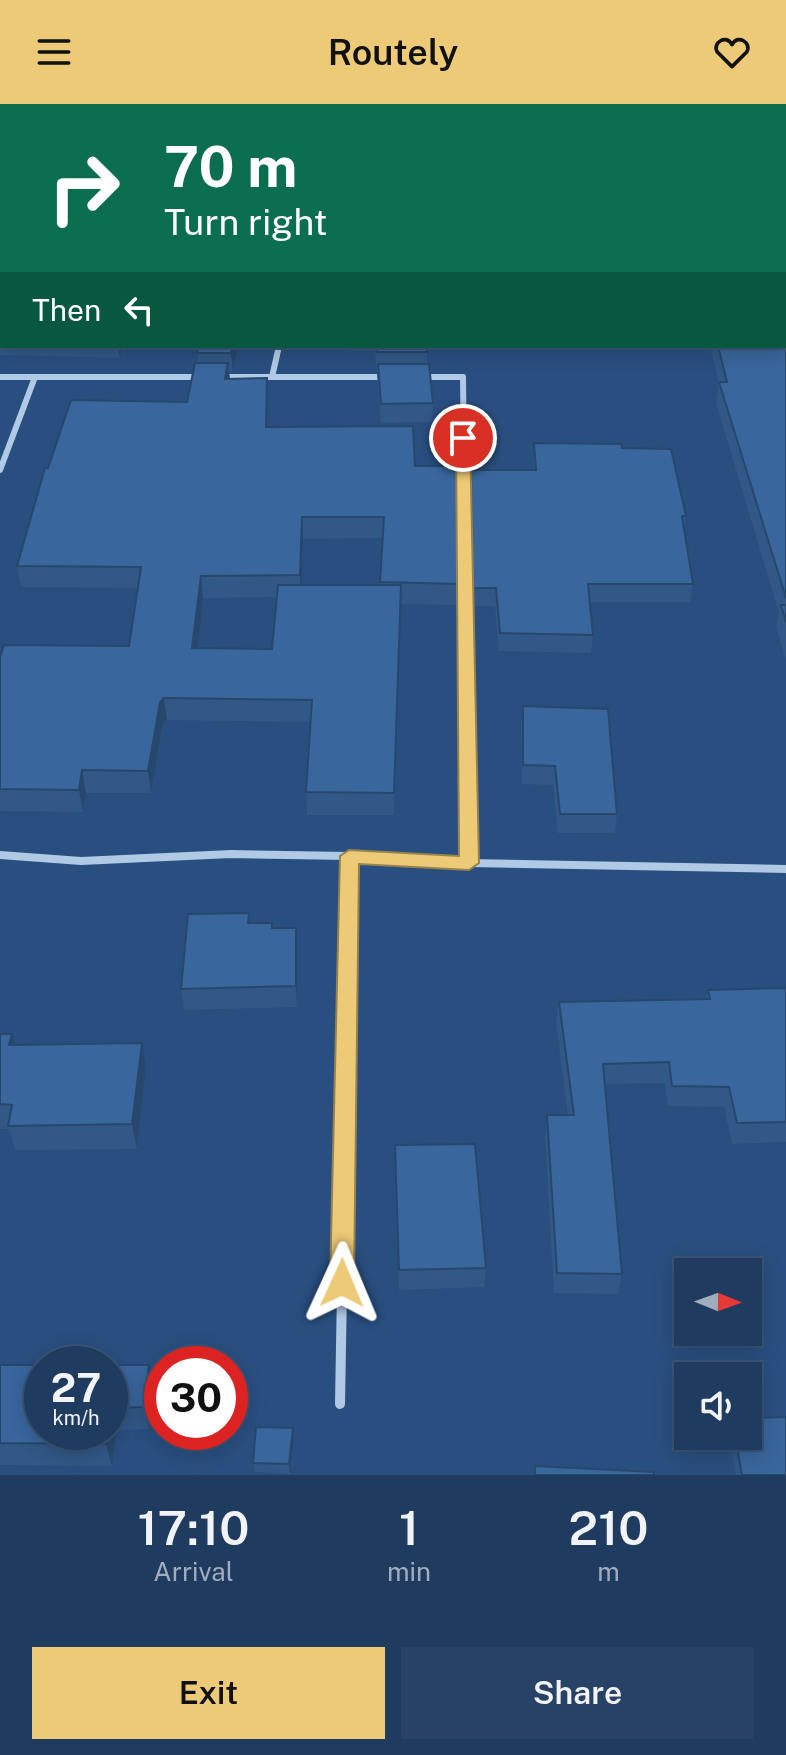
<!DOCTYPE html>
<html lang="en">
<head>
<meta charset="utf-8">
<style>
  :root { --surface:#1f3b60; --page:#274266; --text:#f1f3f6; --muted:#a1adbd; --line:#3c5575; --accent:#ecca77 }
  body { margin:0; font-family:"Public Sans",sans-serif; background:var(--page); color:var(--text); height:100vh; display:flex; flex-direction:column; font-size:30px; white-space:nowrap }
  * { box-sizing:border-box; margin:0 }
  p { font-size:26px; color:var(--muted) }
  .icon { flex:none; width:44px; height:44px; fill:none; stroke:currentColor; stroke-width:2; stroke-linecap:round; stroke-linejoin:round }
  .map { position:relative; height:1371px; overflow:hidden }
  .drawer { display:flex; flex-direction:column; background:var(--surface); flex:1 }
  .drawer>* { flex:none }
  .banner { position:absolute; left:0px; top:0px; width:786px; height:244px; box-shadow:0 4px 20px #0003,0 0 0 2px var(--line); background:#0b6e4f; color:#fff; overflow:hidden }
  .needle { width:52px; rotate:91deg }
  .tools { position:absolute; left:674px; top:1154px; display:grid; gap:16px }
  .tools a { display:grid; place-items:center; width:88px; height:88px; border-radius:0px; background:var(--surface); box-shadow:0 4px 20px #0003,0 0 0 2px var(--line); font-size:40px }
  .speed { position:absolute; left:24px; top:1242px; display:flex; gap:16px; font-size:40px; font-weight:700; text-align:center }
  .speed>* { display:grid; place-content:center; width:104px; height:104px; border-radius:50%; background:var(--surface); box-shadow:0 4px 20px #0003,0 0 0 2px var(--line); line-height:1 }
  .speed small { font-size:20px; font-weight:400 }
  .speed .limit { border:12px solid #d22; background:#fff; color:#111 }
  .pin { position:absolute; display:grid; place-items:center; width:68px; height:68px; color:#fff; margin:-34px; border:4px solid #fff; border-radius:50%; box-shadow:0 2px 8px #0007 }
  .me { position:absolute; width:88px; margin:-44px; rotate:1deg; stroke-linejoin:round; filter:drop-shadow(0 0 6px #0008) }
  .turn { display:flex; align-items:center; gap:28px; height:168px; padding:0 32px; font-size:36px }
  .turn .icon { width:104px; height:104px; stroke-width:2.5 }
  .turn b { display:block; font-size:56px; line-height:68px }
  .then { display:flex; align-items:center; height:76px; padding:0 32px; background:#0003; gap:16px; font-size:30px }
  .eta { display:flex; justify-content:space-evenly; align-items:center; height:136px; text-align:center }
  .eta b { font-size:48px; font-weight:600; line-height:56px }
  .primary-button { display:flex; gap:16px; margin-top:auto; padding:16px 32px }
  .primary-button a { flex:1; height:92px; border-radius:0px; background:var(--accent); color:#111; font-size:32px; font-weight:600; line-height:92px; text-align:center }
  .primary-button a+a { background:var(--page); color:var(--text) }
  header { display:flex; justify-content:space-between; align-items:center; height:104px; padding:0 32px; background:var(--accent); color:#111; font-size:36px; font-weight:600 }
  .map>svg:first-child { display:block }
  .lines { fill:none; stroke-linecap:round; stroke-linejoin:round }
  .street-far2 { stroke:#b0c9e5; stroke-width:6 }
  .street-far1 { stroke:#b0c9e5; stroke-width:8 }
  .street { stroke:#b0c9e5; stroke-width:10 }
  .wall { fill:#315886; fill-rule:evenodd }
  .shaded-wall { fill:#28476d }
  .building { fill:#39669c; stroke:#28476d; stroke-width:2 }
  .route { fill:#ecca77; stroke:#99834d; stroke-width:2 }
</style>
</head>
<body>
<header><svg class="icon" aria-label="menu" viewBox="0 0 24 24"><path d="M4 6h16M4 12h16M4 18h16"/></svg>Routely<svg class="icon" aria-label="heart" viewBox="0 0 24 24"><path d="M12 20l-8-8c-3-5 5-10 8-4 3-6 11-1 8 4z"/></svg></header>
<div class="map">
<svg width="786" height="1371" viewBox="0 0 786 1371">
  <rect width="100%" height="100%" fill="#294f80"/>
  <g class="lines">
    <!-- street-far2 -->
    <g class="street-far2">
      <path d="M0,273H203"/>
      <path d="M220,273H272L279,242"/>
      <path d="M272,273H388"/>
      <path d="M422,273H463L466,527"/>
      <path d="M0,366L35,273"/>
    </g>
    <!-- street-far1 -->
    <g class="street-far1">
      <path d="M466,525L469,759"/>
      <path d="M0,751L81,757L231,750L349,752L469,759L786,765"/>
      <path d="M347,900L349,752"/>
    </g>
    <!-- street -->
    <path class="street" d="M340,1300L347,898"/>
  </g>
  <!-- wall -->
  <g class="wall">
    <path d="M0,19H2V242H238L233,267H229L230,275L268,294V323L415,362L460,480V501L400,500L394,711H307L306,688L311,618L167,616L163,620L151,689H86L83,708L0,707V553L129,542L138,484L21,483L17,462L48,364L187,298L198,259V246L124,244L120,254L0,251ZM382,434L380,481H301L303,435ZM277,493L272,545L197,544L203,494Z"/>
    <path d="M786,170V556L776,523L779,509L716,299L719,280L710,242H784Z"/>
    <path d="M336,242H452H427V260L433,299L432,318L381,319L375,247H350V243H336Z"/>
    <path d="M534,339L622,344L686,412L684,425L693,480L690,498H590L593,531L591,549L499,547L495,502H472L471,366H534Z"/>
    <path d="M523,602L617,710L615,729H558L553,681L522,680L521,621Z"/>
    <path d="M272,824H296L297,903L184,906L181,885Z"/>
    <path d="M786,884V1038L732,1040L724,1003L668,1002L665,979L604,980L622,1170L618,1190L554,1189L545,1031L547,1011H568L556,919L559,898L706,895L708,886Z"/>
    <path d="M0,930H12L14,941L142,939L146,964L137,1045L15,1046L9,1025H0Z"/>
    <path d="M395,1041L486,1164L484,1183L399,1186Z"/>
    <path d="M0,1261H110L154,1284L149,1325L117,1326L112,1362L0,1361Z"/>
    <path d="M293,1324L294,1334L290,1370L255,1368L253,1359Z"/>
    <path d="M728,1332H748L786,1371H736Z"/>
  </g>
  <!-- shaded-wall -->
  <g class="shaded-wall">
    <path d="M118,242H123L120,254Z"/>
    <path d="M233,242H238L233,267L231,249Z"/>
    <path d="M228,259L230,279L225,275Z"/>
    <path d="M267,274L268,294L267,343L266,323Z"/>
    <path d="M302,413L303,435L301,493L300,471Z"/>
    <path d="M201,472L203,494L195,566L192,544Z"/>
    <path d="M164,594L167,616L163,620L151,689L148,667L160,598Z"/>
    <path d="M82,666L86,689L83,708L79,686Z"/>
    <path d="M296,824L297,845V903L296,882Z"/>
    <path d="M12,930L18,955L9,941Z"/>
    <path d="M142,939L146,964L137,1045L132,1020Z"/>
    <path d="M149,1261L154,1284L149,1325L144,1303Z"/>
    <path d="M111,1304L117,1326L112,1362L106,1340L108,1328H110Z"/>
    <path d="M293,1324L294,1334L290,1370L289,1360Z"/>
  </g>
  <!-- building -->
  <g class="building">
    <path d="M0,19H2V156L1,160H2V233H0Z"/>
    <path d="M784,170H786V494L719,278H727L718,242H784Z"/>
    <path d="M199,242H233L231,249H197Z"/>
    <path d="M376,242H427V248H377Z"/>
    <path d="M195,259H228L225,275L267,274L266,323L413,322L415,362H459L460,480L380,478L384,413H302L300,471L201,472L192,544L272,545L278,481H401L394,689L306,688L312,596L164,594L160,598L148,667L82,666L79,686L0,685V553L4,541L129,542L141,463L17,462L45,364H48L71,296L187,298Z"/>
    <path d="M378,260H429L433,299L381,300Z"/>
    <path d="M534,339L621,340L622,344L671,345L686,412H682L693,480H588L593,531L500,529L496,484H472L471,366H536Z"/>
    <path d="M781,501H786V518Z"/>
    <path d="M523,602L608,605L617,710H560L555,662L523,661Z"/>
    <path d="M249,809L248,819H272V824H296V882L181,885L188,810Z"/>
    <path d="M786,884V1018L737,1019L729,983L672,982L669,958L603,960L622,1170L557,1169L547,1011H574L559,898L710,895L708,886Z"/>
    <path d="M0,930H12L9,941L142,939L132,1020L8,1022L12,1001L0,1000Z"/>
    <path d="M475,1040L486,1164L399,1166L395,1041Z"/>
    <path d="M0,1261H42V1328H108L106,1340L0,1339Z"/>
    <path d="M110,1261H149L144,1303L111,1304L110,1312Z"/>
    <path d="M786,1313V1371H742L735,1332H748V1314Z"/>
    <path d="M256,1323L293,1324L289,1360L253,1359Z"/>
    <path d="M535,1362L654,1368V1371H535Z"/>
  </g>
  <!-- route -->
  <path class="route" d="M463,330L470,334L479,759L469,766L359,760L354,1179L351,1186L342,1190L334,1186L330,1179L340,752L349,746L459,752L456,334Z"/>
</svg>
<div class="tools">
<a><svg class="needle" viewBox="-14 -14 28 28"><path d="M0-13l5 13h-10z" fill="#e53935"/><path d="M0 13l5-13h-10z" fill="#a1adbd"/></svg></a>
<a><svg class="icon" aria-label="sound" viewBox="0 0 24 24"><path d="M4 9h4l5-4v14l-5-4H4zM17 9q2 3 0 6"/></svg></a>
</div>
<div class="speed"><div>27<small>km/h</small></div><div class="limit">30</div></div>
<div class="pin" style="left:463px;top:334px;background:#d93025"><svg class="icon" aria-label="arrive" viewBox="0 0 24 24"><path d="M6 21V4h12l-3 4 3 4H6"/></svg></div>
<svg class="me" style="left:342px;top:1179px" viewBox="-20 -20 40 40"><path d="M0-17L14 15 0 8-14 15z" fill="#ecca77" stroke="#fff" stroke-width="4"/></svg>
<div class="banner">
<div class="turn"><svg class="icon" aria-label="right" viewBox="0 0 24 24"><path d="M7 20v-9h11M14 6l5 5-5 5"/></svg><div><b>70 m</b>Turn right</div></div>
<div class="then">Then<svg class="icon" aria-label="left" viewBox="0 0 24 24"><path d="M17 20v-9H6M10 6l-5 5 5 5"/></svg></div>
</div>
</div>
<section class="drawer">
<div class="eta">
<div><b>17:10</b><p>Arrival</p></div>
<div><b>1</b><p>min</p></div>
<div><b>210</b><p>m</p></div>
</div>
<div class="primary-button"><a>Exit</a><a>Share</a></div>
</section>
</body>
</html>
